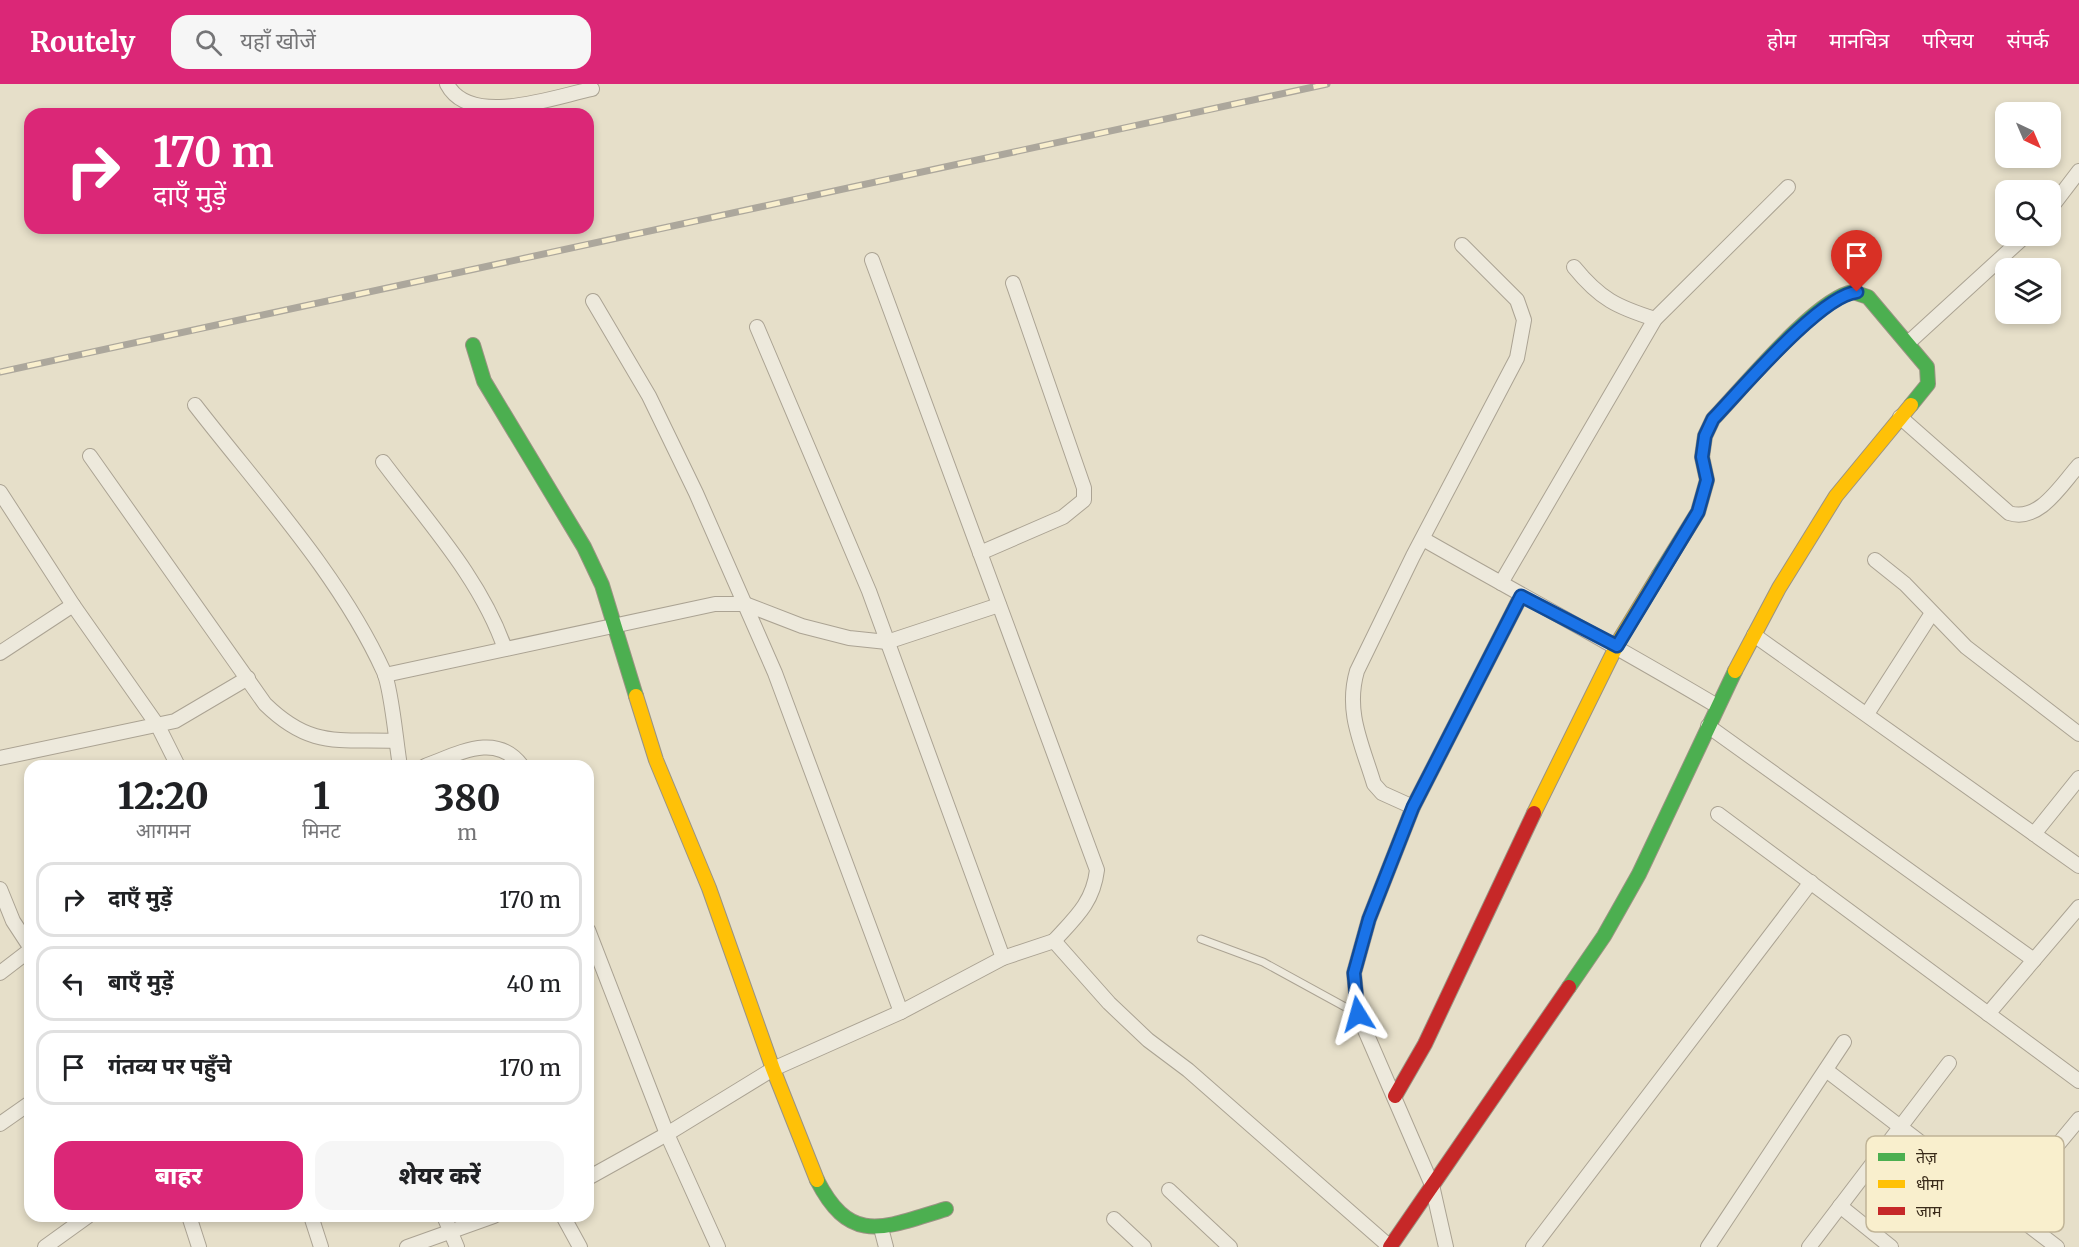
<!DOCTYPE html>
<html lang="hi">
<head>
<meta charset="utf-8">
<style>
  :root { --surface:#fff; --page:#f6f6f6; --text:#202124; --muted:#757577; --line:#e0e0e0; --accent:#db2777 }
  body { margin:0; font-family:Merriweather,"Noto Sans Devanagari",serif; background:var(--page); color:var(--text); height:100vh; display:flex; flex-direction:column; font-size:22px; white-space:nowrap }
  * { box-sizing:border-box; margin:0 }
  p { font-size:20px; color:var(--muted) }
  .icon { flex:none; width:33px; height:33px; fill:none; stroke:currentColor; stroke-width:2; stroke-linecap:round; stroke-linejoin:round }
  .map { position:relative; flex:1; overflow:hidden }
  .panel { position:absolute; left:24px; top:676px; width:570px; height:462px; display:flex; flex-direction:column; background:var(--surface); border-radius:18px; box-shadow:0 3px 9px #0003 }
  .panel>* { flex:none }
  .hud { position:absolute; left:24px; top:24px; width:570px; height:126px; border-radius:18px; box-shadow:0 3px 9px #0003; background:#db2777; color:#fff; overflow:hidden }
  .needle { width:39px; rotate:136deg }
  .tools { position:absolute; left:1995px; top:18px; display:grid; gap:12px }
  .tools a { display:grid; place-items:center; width:66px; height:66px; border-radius:12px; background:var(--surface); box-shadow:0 3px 9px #0003; font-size:30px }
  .pin { position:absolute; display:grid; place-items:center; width:51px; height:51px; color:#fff; margin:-62px -26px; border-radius:50% 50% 50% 0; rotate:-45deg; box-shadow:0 0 6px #0007 }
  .pin .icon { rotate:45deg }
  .me { position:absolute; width:66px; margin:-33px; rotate:352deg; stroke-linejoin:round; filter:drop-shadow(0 0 4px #0008) }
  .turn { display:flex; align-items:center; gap:21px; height:126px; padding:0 30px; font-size:27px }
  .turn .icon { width:78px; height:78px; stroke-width:2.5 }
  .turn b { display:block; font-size:42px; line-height:51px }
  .eta { display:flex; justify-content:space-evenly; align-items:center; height:102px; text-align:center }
  .eta b { font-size:36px; font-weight:800; line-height:42px }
  .button { display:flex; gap:12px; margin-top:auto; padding:12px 30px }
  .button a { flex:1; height:69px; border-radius:18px; background:var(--accent); color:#fff; font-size:24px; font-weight:800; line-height:69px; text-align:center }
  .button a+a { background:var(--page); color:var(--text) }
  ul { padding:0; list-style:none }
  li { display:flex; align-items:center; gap:18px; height:75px; margin:0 12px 9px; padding:0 18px; border:3px solid var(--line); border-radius:18px }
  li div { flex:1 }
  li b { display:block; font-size:22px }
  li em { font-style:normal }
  header { display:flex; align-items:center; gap:36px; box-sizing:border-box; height:84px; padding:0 30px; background:var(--accent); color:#fff }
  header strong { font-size:28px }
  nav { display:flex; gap:33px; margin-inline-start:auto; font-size:21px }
  .search { width:420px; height:54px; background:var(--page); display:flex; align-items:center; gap:15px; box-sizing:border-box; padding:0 21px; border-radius:18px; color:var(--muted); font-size:22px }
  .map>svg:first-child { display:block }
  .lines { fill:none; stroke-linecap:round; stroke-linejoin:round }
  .lane-casing { stroke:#aba393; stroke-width:9 }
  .street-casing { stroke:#aba393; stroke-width:16 }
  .fast-casing { stroke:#9a9383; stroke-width:16 }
  .slow-casing { stroke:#9a9383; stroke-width:16 }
  .jam-casing { stroke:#9a9383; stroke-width:16 }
  .lane { stroke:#ede9dc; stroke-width:7 }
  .street { stroke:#ede9dc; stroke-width:14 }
  .fast { stroke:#4caf50; stroke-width:14 }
  .slow { stroke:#ffc107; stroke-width:14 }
  .jam { stroke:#c62828; stroke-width:14 }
  .rail-casing { stroke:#aca79c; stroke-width:7 }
  .rail { stroke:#f9efcd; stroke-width:4.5; stroke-dasharray:14; stroke-linecap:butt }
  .route-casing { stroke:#114b97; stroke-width:15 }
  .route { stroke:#1a73e8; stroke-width:10 }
  .key { fill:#f9efcd; stroke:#c0b497; stroke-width:1.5 }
  .key-label { font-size:16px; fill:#3a2b1a }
</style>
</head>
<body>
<header>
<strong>Routely</strong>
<div class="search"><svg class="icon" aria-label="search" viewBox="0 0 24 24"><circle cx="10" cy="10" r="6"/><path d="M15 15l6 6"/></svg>यहाँ खोजें</div>
<nav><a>होम</a><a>मानचित्र</a><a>परिचय</a><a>संपर्क</a></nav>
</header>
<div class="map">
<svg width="2079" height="1163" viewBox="0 0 2079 1163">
  <rect width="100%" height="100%" fill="#e6dfc9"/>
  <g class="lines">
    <!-- lane casing -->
    <g class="lane-casing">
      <path id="lane" d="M1201,855L1263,878L1358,930"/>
    </g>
    <!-- street casing -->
    <g class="street-casing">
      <g id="street">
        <path d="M447,0C470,44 553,13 592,5"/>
        <path d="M2050,125L2079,87"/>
        <path d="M872,176L1097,786C1093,819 1075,834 1054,857"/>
        <path d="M1574,183C1600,215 1617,223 1655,235"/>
        <path d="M593,217L649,312L696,409L775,589L901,928"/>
        <path d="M757,243L869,507L1003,874"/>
        <path d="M1908,259L2025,152"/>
        <path d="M195,321C260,405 340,491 384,588C392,607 396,659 400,682"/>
        <path d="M1900,333L2009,429C2039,439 2061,401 2079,381"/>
        <path d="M90,372L265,620C310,664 337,655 395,657"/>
        <path d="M383,378C427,437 481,495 505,565"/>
        <path d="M0,408L73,521L158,642L178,682"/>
        <path d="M1423,455C1521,511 1620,564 1717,622"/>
        <path d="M980,469L1063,433L1084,416V404L1013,199"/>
        <path d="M1875,476L1905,500L1966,563L2079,650"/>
        <path d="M1501,499L1655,235L1788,103"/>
        <path d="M1754,551L2079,782"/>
        <path d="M0,569L73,521"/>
        <path d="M385,591L715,520H745L802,542L849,554L887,558L999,521"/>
        <path d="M1867,630L1932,529"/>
        <path d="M1708,642L2034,876"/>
        <path d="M0,674L175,637L248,594"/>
        <path d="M425,682C458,670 496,647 522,682"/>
        <path d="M1413,723L1382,709L1374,700C1362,660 1345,628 1357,587L1413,472L1517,274L1524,236L1517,216L1462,161"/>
        <path d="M1718,730L2079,997"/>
        <path d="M2034,750L2079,694"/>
        <path d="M0,805L13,837L30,863"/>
        <path d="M588,846L667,1050L718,1163"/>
        <path d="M0,889L30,866"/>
        <path d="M1988,930L2079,823"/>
        <path d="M1826,986L2057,1163"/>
        <path d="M0,1040L30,1019"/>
        <path d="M588,1094L667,1050L773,985L901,928L1003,874L1054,857L1109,919L1148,956L1188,986L1390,1163"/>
        <path d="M1169,1106L1230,1163"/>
        <path d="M1840,1122L1891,1163"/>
        <path d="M2007,1122L2079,1035"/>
        <path d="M189,1132L199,1163"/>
        <path d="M311,1132L321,1163"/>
        <path d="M444,1132L457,1163"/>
        <path d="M563,1132L580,1163"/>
        <path d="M1114,1135L1144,1163"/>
        <path d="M881,1144L886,1163"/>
        <path d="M45,1163L88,1132"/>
        <path d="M407,1163L494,1132"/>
        <path d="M1446,1163L1432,1101L1358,930L1354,889L1369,835L1413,723L1521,512"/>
        <path d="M1533,1163L1811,798"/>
        <path d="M1708,1163L1844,958"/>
        <path d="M1809,1163L1949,979"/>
      </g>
    </g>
    <!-- fast casing -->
    <g class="fast-casing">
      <g id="fast">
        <path d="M473,261L484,297L584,463L602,501L636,612"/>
        <path d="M1659,491L1698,428L1707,396L1702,373L1705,352L1713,335C1741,306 1816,214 1853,208L1868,213L1927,283L1928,300L1911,321"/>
        <path d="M1569,903L1604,852L1639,790L1735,587"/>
        <path d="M817,1096C851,1163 885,1143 946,1125"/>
      </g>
    </g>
    <!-- slow casing -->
    <g class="slow-casing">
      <g id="slow">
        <path d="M1735,587L1779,504L1836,412L1911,321"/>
        <path d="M636,612L656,676L709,804L773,985L817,1096"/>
        <path d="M1534,729L1620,555L1659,491"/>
      </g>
    </g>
    <!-- jam casing -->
    <g class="jam-casing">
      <g id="jam">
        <path d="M1395,1012L1425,960L1534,729"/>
        <path d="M1390,1163L1569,903"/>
      </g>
    </g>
    <!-- lane -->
    <use href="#lane" class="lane"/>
    <!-- street -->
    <use href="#street" class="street"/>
    <!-- fast -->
    <use href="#fast" class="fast"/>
    <!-- slow -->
    <use href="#slow" class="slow"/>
    <!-- jam -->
    <use href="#jam" class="jam"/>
    <!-- rail casing -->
    <g class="rail-casing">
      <path id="rail" d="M0,288L1327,0"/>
    </g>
    <!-- rail -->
    <use href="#rail" class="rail"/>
  </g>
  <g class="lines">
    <!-- route casing -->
    <g class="route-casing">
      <path id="route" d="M1358,930L1354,889L1369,835L1413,723L1521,512L1617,562L1698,428L1707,396L1702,373L1705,352L1713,335C1741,306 1821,211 1857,208"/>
    </g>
    <!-- route -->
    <use href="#route" class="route"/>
  </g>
  <!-- legend -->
  <rect x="1866" y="1052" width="198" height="96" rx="9" class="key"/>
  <rect x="1878" y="1069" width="27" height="8" fill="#4caf50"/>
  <rect x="1878" y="1096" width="27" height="8" fill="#ffc107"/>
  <rect x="1878" y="1123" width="27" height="8" fill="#c62828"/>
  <g class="key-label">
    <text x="1916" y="1079">तेज़</text>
    <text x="1916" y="1106">धीमा</text>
    <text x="1916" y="1133">जाम</text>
  </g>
</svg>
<div class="tools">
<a><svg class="needle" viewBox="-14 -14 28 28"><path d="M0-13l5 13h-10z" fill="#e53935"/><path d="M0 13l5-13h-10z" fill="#757577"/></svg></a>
<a><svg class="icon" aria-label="search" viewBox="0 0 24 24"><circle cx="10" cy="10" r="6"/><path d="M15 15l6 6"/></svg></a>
<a><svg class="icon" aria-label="layers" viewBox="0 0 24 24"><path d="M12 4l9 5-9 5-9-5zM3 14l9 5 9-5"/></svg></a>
</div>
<div class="pin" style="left:1857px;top:208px;background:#d93025"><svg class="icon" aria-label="arrive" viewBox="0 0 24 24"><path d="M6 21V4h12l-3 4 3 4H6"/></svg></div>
<svg class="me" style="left:1358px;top:930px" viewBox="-20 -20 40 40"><path d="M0-17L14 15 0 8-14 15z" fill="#1a73e8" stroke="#fff" stroke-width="4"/></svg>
<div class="hud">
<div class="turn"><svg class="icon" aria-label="right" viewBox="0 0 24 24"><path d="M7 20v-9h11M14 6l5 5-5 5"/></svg><div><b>170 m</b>दाएँ मुड़ें</div></div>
</div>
<section class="panel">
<div class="eta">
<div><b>12:20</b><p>आगमन</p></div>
<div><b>1</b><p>मिनट</p></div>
<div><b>380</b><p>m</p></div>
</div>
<ul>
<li><svg class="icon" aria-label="right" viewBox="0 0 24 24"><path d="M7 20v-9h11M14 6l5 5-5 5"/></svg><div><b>दाएँ मुड़ें</b></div><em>170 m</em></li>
<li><svg class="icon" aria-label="left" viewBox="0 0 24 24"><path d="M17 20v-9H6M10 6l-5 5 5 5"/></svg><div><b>बाएँ मुड़ें</b></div><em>40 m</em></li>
<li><svg class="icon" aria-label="arrive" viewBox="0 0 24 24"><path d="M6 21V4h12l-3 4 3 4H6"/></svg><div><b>गंतव्य पर पहुँचे</b></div><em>170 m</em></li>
</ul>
<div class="button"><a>बाहर</a><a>शेयर करें</a></div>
</section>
</div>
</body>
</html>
